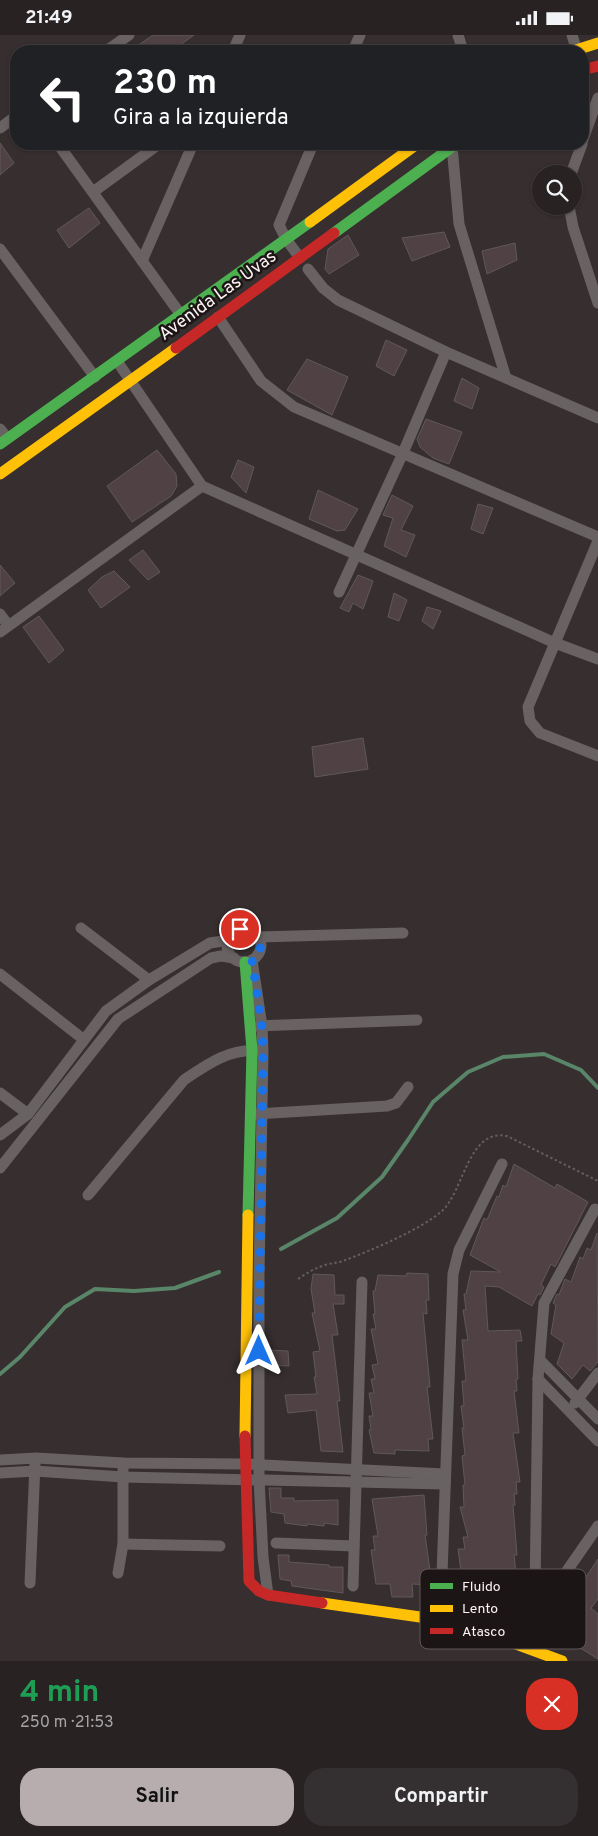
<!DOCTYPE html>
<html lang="es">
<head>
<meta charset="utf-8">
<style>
  :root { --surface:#282223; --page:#342f30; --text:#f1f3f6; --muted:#a5a4a6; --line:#443f41; --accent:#b7adaf }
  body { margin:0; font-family:Overpass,sans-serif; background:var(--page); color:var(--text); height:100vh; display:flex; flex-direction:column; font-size:19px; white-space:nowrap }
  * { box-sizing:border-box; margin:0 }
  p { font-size:16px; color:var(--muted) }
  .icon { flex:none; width:28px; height:28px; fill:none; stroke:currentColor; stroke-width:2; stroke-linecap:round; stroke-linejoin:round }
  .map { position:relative; height:1626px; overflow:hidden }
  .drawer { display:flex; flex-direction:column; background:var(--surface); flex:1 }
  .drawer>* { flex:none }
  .guide { position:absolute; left:10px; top:10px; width:579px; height:105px; border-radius:20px; box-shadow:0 1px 4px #0004,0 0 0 1px var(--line); background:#202124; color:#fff; overflow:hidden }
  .fabs { position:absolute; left:532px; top:130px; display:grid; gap:10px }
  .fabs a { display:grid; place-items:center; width:50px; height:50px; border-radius:50%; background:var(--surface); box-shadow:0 1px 4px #0004,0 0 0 1px var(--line); font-size:25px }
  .pin { position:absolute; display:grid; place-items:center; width:42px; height:42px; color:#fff; margin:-21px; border:2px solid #fff; border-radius:50%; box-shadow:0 1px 5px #0007 }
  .me { position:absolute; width:55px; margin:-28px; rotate:0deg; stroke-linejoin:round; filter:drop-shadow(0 0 4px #0008) }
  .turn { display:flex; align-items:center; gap:18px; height:105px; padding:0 20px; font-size:22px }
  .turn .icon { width:65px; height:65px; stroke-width:2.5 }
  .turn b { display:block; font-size:35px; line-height:42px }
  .round { display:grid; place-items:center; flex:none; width:52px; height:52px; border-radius:20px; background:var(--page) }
  .headline { display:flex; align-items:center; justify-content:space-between; height:85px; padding:0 20px }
  h1 { font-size:30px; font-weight:700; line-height:38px; color:#1e9e55 }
  .button { display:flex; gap:10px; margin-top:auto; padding:10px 20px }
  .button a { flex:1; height:58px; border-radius:20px; background:var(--accent); color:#111; font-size:20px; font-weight:700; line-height:58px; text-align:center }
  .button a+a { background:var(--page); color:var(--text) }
  .status { display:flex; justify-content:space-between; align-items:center; height:35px; padding:0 25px; background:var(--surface); direction:ltr }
  .status svg { height:14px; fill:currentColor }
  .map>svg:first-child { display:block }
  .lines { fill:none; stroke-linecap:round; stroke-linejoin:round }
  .stream { stroke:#598568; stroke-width:4 }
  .building { fill:#4f4144; stroke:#605859 }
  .path { stroke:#645e5f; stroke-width:2; stroke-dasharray:2.5 2.5; stroke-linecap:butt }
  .street { stroke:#686263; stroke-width:11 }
  .fast { stroke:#4caf50; stroke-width:11 }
  .slow { stroke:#ffc107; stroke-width:11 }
  .jam { stroke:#c62828; stroke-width:11 }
  .route { stroke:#1a73e8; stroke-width:9; stroke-dasharray:0 16.2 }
  .labels { text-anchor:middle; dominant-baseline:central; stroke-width:5; stroke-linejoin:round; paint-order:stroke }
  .street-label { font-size:18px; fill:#fdf2f4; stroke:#1c1516 }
  .key { fill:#1c1516; stroke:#605759; stroke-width:1 }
  .key-label { font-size:14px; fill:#fdf2f4 }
</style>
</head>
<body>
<div class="status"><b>21:49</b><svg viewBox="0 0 49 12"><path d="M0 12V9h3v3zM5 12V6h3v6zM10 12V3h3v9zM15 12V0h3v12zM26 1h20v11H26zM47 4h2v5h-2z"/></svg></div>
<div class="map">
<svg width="598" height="1626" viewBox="0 0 598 1626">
  <rect width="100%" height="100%" fill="#362e2f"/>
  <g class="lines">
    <!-- stream -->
    <g class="stream">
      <path d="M281,1214L337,1183L382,1142L408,1105L433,1067L468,1037L503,1022L544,1019L581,1035L598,1053"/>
      <path d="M0,1339L20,1322L65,1272L95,1254L134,1256L175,1253L219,1237"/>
    </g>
  </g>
  <!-- building -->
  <g class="building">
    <path d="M153,0H194L172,16H130Z"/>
    <path d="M0,108L14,128L0,140Z"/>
    <path d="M89,173L100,188L69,213L57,195Z"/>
    <path d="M444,197L450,212L412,226L402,203Z"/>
    <path d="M348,200L359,220L329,239L325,234L328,214Z"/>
    <path d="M515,208L517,225L487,239L482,216Z"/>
    <path d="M386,305L407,315L394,341L376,331Z"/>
    <path d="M307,324L348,342L332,380L287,355Z"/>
    <path d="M462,343L479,353L472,374L454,366Z"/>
    <path d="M426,384L462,397L449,429L433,423L420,412L417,404Z"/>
    <path d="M157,415L176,439L177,451L171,461L132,487L107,451Z"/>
    <path d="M238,425L254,432L246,458L231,442Z"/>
    <path d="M318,455L358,474L345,495L337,496L309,484Z"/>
    <path d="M392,460L413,471L401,495L415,500L406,522L384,511L393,483L383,480Z"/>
    <path d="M478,469L493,473L483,499L471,494Z"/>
    <path d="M143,515L160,537L148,545L129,525Z"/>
    <path d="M0,530L15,548L0,561Z"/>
    <path d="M114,536L130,552L101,573L88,555L102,542Z"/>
    <path d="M358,540L373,546L363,574L353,568L349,577L340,573Z"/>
    <path d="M394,558L407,565L399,586L388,582Z"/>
    <path d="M427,572L441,576L433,594L422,586Z"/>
    <path d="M39,581L64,615L49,628L23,592Z"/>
    <path d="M363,703L368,734L315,742L312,712Z"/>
    <path d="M514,1129L555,1153L557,1149L588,1167L555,1232L551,1229L541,1250L544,1252L540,1260L538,1259L532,1271L499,1252L485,1251L488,1296L520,1295L522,1306H516L518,1344H516L517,1356H514L519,1398H513L520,1447H516L517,1459H514L515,1470H513L517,1520H514L517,1547H515L521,1585H499L497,1572L464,1571L459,1547H461L459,1536H461L458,1514H465L463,1502H468L460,1472H464L463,1450H465L462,1421L465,1420L462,1393H464L461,1371H464L462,1346H466L462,1305H468L463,1275H466L464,1259H466L471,1236L501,1237L470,1220L484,1183L487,1185L497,1161L499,1162L503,1150L506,1152Z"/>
    <path d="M597,1198L598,1327L590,1336L583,1330L572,1344L557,1329L564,1308L551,1299L556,1270L553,1268L557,1259L559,1260L565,1244L571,1247L580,1222L583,1224L587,1213L591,1215Z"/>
    <path d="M407,1238L428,1239L429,1265H426L427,1279L423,1278L430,1352H427L433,1404H428L429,1416L395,1415V1419L374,1418L369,1395L371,1394L369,1381H373L369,1358H374L371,1344H375L372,1330L378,1329L371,1294H376L373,1279H375L373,1256H375L378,1240L406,1241Z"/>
    <path d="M313,1239L334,1240L335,1260H344V1269H333L338,1300H332L340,1366H337L343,1417L321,1416L316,1375L288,1378L285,1360L317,1359L314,1342H316L313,1317L320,1316L312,1278H315L311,1254Z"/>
    <path d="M267,1315L288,1316L289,1331L266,1330Z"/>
    <path d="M269,1453H281V1463H294V1466L338,1465V1490L324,1488V1491L307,1489V1491L285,1488L284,1479L271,1477Z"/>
    <path d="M424,1460L427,1500H425L432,1550L412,1549L413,1562H392L390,1549H376L371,1515H375L373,1501H378L372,1464Z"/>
    <path d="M278,1520H289V1527L329,1530V1532H343V1558L292,1551L291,1546L280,1544Z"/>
    <path d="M598,1524V1564L591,1573L598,1579V1624L569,1606L567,1609L555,1605L557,1600L547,1590L558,1573L578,1550L580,1551Z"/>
  </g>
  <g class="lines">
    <!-- path -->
    <path class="path" d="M298,1244C307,1238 315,1233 325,1230C331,1228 337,1228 343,1226C372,1215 420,1195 442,1176C464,1156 468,1093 507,1101L598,1146"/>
    <!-- street -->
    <g class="street">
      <path d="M458,0L463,16"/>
      <path d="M572,0L577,16"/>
      <path d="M106,16L129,0"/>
      <path d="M233,16L240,0"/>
      <path d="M353,16L360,0"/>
      <path d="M0,93L16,81"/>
      <path d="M582,107L598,63"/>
      <path d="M58,109L181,280"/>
      <path d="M452,111L459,189L506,343"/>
      <path d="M571,139L582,109"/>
      <path d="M93,157L159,109"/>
      <path d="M569,171L573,192L598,268"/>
      <path d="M0,214L95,342"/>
      <path d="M300,223L286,204L279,190L313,109"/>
      <path d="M142,226L193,109"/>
      <path d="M308,234L323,253L338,265L446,317L598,383"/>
      <path d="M218,282L261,346L294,372L598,502"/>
      <path d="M117,326L202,451L555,608L598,624"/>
      <path d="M0,394L7,403"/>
      <path d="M598,506L528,672L530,686L540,698L598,721"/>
      <path d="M339,557L403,418L446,317"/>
      <path d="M0,579L8,590"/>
      <path d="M0,597L202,451"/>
      <path d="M81,893L149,945"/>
      <circle cx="244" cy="910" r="17"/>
      <path d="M259,902L403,898"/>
      <path d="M252,925L262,991L263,1016L259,1240V1444L263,1522L268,1560"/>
      <path d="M0,939L83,1004"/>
      <path d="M256,991L417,985"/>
      <path d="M0,1058L28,1079"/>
      <path d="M256,1079L387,1071L396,1068L408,1052"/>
      <path d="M0,1100L28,1079L106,976L149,945L210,908L229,905"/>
      <path d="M0,1133L118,984L211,923L221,921L234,923"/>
      <path d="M88,1160L184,1045C206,1030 231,1012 260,1016"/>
      <path d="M595,1174L544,1268L538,1344L535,1557L540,1561L547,1562L553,1556L598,1491"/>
      <path d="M540,1325L598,1384"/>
      <path d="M538,1344L598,1406"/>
      <path d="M575,1368L598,1338"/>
      <path d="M0,1425L36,1423L124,1428L245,1429L445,1439"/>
      <path d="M0,1438L35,1436L123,1442L445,1449"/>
      <path d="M276,1508L354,1511"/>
      <path d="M123,1509L220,1511"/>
      <path d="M118,1538L123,1509V1434"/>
      <path d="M30,1548L35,1429"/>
      <path d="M353,1551L362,1247"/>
      <path d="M441,1566L453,1239L459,1215L502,1129"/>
    </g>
    <!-- fast -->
    <g class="fast">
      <path d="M334,198L456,109"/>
      <path d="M0,409L310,187"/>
      <path d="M245,927L252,1015L248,1180"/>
    </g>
    <!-- slow -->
    <g class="slow">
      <path d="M573,16L598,8"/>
      <path d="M310,187L417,109"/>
      <path d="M0,439L176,313"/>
      <path d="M245,1401L248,1180"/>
      <path d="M322,1568L420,1582L494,1601L562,1626"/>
    </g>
    <!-- jam -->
    <g class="jam">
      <path d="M582,35L598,31"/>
      <path d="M176,313L334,198"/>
      <path d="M245,1401L249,1546L259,1556L268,1560L322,1568"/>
    </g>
  </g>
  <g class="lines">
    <!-- route -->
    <path class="route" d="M240,894C260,892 268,914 252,925L262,991L263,1016L259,1316"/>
  </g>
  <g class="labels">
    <!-- street labels -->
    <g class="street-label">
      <text transform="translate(218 261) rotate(-36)">Avenida Las Uvas</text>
    </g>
  </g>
  <!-- legend -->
  <rect x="420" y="1534" width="166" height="80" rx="8" class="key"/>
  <rect x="430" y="1548" width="23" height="6" fill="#4caf50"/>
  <rect x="430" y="1570" width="23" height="7" fill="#ffc107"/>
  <rect x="430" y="1593" width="23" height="6" fill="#c62828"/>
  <g class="key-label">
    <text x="462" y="1556">Fluido</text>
    <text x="462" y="1578">Lento</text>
    <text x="462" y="1601">Atasco</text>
  </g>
</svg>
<div class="fabs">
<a><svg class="icon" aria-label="search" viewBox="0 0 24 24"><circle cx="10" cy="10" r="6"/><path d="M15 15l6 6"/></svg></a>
</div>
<div class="pin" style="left:240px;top:894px;background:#d93025"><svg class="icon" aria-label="arrive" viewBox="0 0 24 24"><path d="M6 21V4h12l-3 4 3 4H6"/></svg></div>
<svg class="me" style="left:259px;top:1316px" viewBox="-20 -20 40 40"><path d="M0-17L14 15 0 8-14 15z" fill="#1a73e8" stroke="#fff" stroke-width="4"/></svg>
<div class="guide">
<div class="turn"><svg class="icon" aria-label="left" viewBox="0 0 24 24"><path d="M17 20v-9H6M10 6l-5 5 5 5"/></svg><div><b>230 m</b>Gira a la izquierda</div></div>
</div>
</div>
<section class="drawer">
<div class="headline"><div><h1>4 min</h1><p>250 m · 21:53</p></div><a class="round" style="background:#d93025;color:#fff"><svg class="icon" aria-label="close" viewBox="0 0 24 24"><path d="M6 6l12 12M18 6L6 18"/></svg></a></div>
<div class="button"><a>Salir</a><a>Compartir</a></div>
</section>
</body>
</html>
